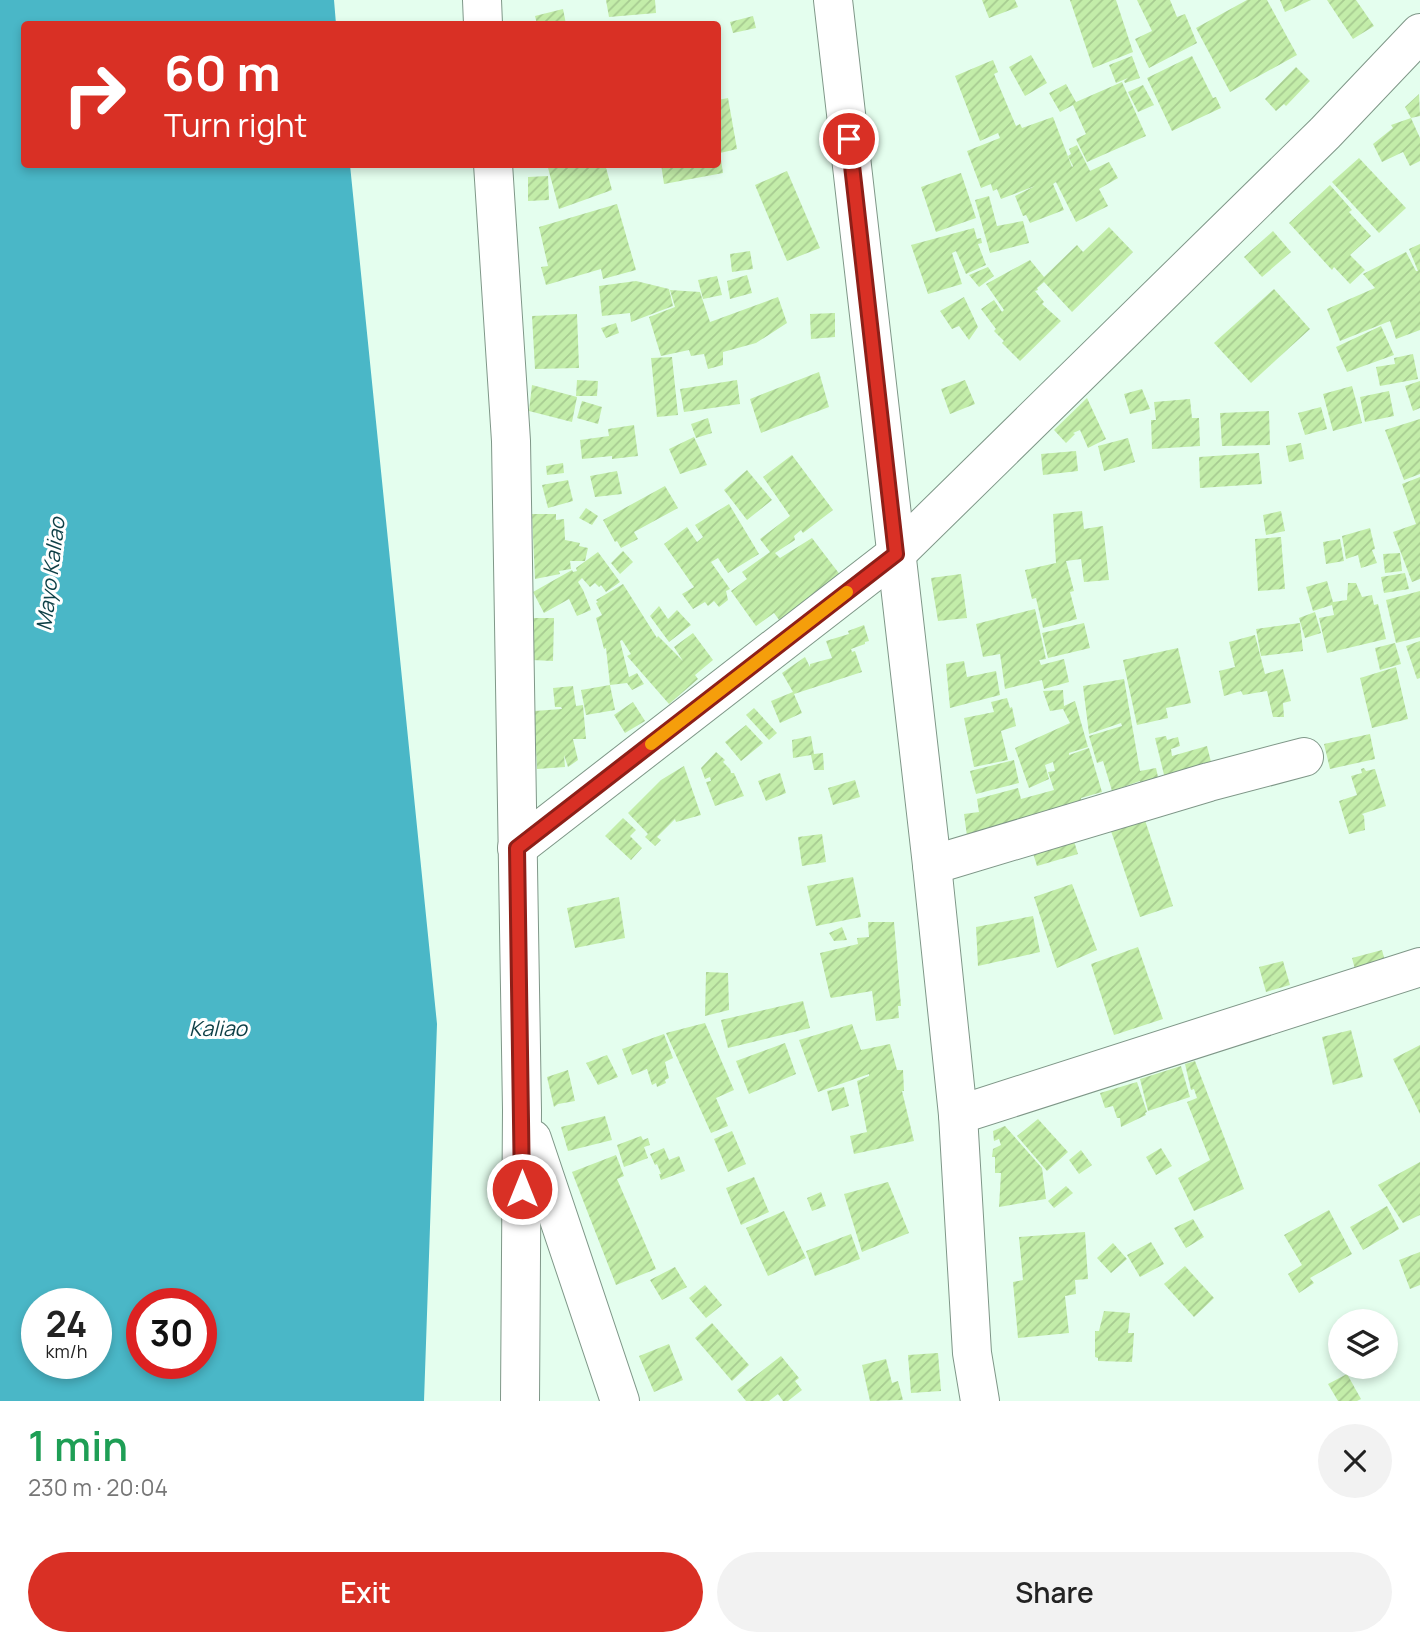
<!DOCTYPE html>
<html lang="en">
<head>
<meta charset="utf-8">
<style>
  :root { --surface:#fff; --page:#f2f2f2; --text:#222; --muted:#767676; --accent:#d93025 }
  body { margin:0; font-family:Manrope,sans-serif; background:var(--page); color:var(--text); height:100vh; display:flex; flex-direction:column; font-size:26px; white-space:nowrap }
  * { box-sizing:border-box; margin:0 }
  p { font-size:23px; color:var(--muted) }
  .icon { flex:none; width:38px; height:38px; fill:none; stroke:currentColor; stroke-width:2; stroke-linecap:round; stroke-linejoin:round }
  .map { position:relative; height:1401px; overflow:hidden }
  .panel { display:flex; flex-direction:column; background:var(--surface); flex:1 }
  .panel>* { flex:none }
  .hud { position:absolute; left:21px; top:21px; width:700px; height:147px; border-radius:7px; box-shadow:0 4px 10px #0003; background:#d93025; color:#fff; overflow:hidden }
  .controls { position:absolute; left:1328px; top:1309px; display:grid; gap:14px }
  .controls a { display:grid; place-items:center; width:70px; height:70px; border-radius:50%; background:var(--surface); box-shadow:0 4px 10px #0003; font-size:35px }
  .speed { position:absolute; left:21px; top:1288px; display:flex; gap:14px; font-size:35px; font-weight:700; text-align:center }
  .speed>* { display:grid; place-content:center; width:91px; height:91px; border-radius:50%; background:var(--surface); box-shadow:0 4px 10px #0003; line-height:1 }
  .speed small { font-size:18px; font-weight:400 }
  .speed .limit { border:10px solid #d22; background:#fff; color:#111 }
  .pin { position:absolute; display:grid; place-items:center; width:60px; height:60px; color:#fff; margin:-30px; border:4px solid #fff; border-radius:50%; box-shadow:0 2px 7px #0007 }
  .me { position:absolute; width:77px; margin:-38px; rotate:0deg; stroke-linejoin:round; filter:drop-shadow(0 0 5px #0008) }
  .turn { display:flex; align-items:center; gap:24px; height:147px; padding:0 28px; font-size:32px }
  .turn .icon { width:91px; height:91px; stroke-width:2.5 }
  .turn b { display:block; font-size:49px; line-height:60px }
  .round { display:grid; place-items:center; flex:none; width:74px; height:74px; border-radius:37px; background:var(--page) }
  .headline { display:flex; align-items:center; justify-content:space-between; height:119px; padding:0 28px }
  h1 { font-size:42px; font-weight:600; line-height:52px; color:#1e9e55 }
  .primary-button { display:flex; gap:14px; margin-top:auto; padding:14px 28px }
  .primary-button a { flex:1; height:80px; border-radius:42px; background:var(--accent); color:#fff; font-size:28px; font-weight:600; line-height:80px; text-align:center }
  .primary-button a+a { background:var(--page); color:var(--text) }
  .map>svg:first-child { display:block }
  .water { fill:#4ab7c7; fill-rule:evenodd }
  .building { fill:url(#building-hatch) }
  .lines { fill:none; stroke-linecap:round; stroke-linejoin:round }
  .minor-casing { stroke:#7f9788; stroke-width:40 }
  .minor { stroke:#fff; stroke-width:38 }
  .route-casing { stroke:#8d1f18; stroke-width:18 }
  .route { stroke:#d93025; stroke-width:12 }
  .slow { stroke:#f59e0b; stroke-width:12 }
  .labels { text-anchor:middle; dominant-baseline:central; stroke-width:6; stroke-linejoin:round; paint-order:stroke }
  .water-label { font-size:21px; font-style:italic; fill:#0d3f46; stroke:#fff }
</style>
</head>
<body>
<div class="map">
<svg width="1420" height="1401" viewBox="0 0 1420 1401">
  <defs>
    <pattern id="building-hatch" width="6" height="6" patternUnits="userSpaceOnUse" patternTransform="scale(1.75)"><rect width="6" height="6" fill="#c3eda9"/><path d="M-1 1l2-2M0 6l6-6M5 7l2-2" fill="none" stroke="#a7cb91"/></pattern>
  </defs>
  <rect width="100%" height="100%" fill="#e4feee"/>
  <!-- water -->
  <path class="water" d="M0,0H334L336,24H24V164L350,165L437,1024L424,1401H0ZM37,1304H96V1363H37ZM142,1304H201V1363H142Z"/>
  <!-- building -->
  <g class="building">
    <path d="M606,0H655L656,13L609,17Z"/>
    <path d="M982,0H1015L1018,7L989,18Z"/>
    <path d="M1070,0H1116L1133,52L1093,68Z"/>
    <path d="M1137,0H1170L1177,17L1185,14L1197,43L1149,68L1135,39L1152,31Z"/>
    <path d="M1247,0H1267L1297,55L1230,92L1196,28Z"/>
    <path d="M1280,0H1311L1285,12Z"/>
    <path d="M1327,0H1356L1374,26L1353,39Z"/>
    <path d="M563,9L566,24H537L535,16Z"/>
    <path d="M753,16L756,28L733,33L730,22Z"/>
    <path d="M1031,55L1047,83L1025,96L1009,67Z"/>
    <path d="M1132,56L1140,78L1125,83L1124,81L1128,78L1116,83L1109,65Z"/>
    <path d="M1192,56L1213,98L1216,97L1221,108L1172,131L1147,78Z"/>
    <path d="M993,60L998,72L994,74L1016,126L1020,124L1022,128L1053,117L1072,167L1073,166L1068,156L1071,154L1069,149L1077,145L1090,171L1109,162L1118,178L1099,189L1108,206L1076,222L1056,182L1053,184L1064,210L1030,223L1026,215L1023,216L1015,196L1035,186L1001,199L997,189L993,191L991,184L981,188L967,151L1000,138L998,133L980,141L955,76Z"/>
    <path d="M1296,67L1310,81L1286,106L1284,104L1276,111L1265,99Z"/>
    <path d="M1122,82L1146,136L1087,162L1076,139L1086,134L1073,105L1060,112L1049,93L1066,84L1076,102Z"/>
    <path d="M1143,85L1154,105L1138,112L1128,92Z"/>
    <path d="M1419,94L1420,116L1411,118L1405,107Z"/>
    <path d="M728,98L737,149L720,153L723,173L664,184L661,164H718V100Z"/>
    <path d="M1411,118L1420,138V161L1410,166L1403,152L1382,162L1373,144L1393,128L1391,125Z"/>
    <path d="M1359,158L1406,208L1379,233L1332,182Z"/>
    <path d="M547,164H605L612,190L559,209Z"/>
    <path d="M787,171L820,248L787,261L755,185Z"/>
    <path d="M961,173L976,218L936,232L921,187Z"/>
    <path d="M548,176L549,200L528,201V177Z"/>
    <path d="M1330,185L1352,210L1349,212L1371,236L1350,255L1365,270L1350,284L1334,267L1332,270L1289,223Z"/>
    <path d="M989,196L997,226L1023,221L1029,243L990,253L975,200Z"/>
    <path d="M617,204L636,270L603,279L601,269L546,285L541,267L548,266L539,227Z"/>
    <path d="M1109,227L1133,252L1072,312L1044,282L1037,288L1038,290L1035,291L1044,302L1042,304L1061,321L1020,361L1002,343L1004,341L994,331L996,329L981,309L994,300L1002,312L1004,310L986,284L1030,260L1044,277L1077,245L1083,252Z"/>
    <path d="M974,228L977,239L981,238L982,243L978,244L986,265L966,274L956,251L952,253L962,284L928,294L911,245Z"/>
    <path d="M1273,231L1291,252L1262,277L1244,257Z"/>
    <path d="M1420,244V330L1396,339L1390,321L1340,341L1327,309L1375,288L1363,274L1406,252L1416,271H1418L1409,249Z"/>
    <path d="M750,251L753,269L732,272L730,254Z"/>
    <path d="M988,267L994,276L979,287L969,275Z"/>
    <path d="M747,275L752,293L730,299L727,281Z"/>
    <path d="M717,276L722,295L703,299L698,280Z"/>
    <path d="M636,281L669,289L673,306L631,322L630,313L602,316L599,286Z"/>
    <path d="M1274,289L1310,329L1251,383L1214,343Z"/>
    <path d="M670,290L700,292L710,322L778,297L787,323L756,343L723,352V365L708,369L704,354L691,356L689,350L661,356L649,317L675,307Z"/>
    <path d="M964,297L978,327L969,340L959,326L952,329L940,311Z"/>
    <path d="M835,313V337L811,339L810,314Z"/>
    <path d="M577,314L579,368L535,369L532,316Z"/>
    <path d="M616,323L619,333L606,338L601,328Z"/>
    <path d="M1381,326L1394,355L1347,372L1336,347Z"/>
    <path d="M1413,354L1418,379L1380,386L1376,367L1395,364L1394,358Z"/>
    <path d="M672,357L678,415L657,417L651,358Z"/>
    <path d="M819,372L829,407L761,433L750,399Z"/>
    <path d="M577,380L598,381L597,396H576Z"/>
    <path d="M737,380L740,404L684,412L680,389Z"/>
    <path d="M965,380L975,404L950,414L941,389Z"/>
    <path d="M1420,381V408L1413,411L1405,386Z"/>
    <path d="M532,385L577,397L572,422L529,411Z"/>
    <path d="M1352,386L1362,423L1333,431L1323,394Z"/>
    <path d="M1142,389L1150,409L1130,414L1124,394Z"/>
    <path d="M1389,391L1394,416L1365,422L1360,397Z"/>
    <path d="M1087,398L1106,439L1088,448L1080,430L1073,433L1075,434L1066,443L1054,430Z"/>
    <path d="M1190,399L1192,418H1199L1200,446L1152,449L1151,420H1156L1154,402Z"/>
    <path d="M582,401L602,407L598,424L577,418Z"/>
    <path d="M1321,407L1327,429L1305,435L1298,413Z"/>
    <path d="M1269,411L1270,445L1222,446L1220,413Z"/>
    <path d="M708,418L712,433L696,438L691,424Z"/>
    <path d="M1420,419V474L1404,480L1385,430Z"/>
    <path d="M634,425L638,456L612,459V456L582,459L580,440L609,436L608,429Z"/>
    <path d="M694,437L707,465L680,474L669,449Z"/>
    <path d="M1128,438L1135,462L1104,471L1098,446Z"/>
    <path d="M1301,443L1304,459L1289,462L1286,446Z"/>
    <path d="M1076,451L1078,471L1043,475L1041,454Z"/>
    <path d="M1259,453L1262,484L1200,488L1199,457Z"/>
    <path d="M792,455L833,510L803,533L801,530L794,536L795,540L775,553L780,558L812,538L841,576L782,624L774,613L756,626L731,591L747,579L742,572L770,552L760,539L790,516L763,477Z"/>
    <path d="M563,463L564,473L547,475L546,466Z"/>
    <path d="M747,470L772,500L747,520L724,490Z"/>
    <path d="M617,471L622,494L595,497L590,476Z"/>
    <path d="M1420,477V579L1412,582L1393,532L1416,524L1402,484Z"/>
    <path d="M568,480L573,501L548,508L542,485Z"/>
    <path d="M665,486L678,508L634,532L638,539L621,548L617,541L615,542L603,520Z"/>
    <path d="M729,504L759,554L728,573L718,558L711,562L730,589L726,591L728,600L719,607L714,601L708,606L705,602L693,609L682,594L694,587L664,544L687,527L697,542L703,537L695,525Z"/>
    <path d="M586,508L598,516L592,525L579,518Z"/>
    <path d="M1082,511L1084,529L1103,526L1109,580L1084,582L1081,559L1066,561L1074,591L1070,592L1077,619L1043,628L1036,598L1032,599L1025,570L1056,563L1053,514Z"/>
    <path d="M1281,511L1285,531L1266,535L1263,515Z"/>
    <path d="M532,514H556V520L564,519L565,540L580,543L579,546L588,548L585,561H570L571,569L559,571L560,574L535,579Z"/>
    <path d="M1370,528L1375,549L1372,550L1377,563L1361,568L1358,555L1346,559L1342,536Z"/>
    <path d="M1281,537L1285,589L1258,591L1255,539Z"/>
    <path d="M1340,539L1344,561L1326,564L1323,542Z"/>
    <path d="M623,551L633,562L620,574L611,563Z"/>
    <path d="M598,552L620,582L606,592L601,585L599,587L595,583L590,587L582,578L578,582L583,590L591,610L577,616L569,599L544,613L533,592L572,570L573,572L577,571L576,568Z"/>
    <path d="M1400,553L1402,571L1385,573L1383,554Z"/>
    <path d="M1405,573L1409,589L1384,593L1381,577Z"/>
    <path d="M961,574L967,618L938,621L931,578Z"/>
    <path d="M1327,581L1333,602L1347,600L1348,583H1356L1362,597L1372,595L1374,605L1378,604L1386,639L1327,653L1319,618L1334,615L1332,605L1313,611L1306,587Z"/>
    <path d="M623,584L657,638L658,636L683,661L674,647L693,633L713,660L695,675L698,679L669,704L627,656L631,654L622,640L620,641L629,677L637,673L644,684L632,690L627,683L610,685L606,648L604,649L596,618L602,615L596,603L598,602L596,600Z"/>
    <path d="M1420,591V637L1396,643L1386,600Z"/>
    <path d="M659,606L668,619L677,610L691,625L669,642L650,616Z"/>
    <path d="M1035,609L1046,659L1039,660L1041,665L1064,659L1069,682L1044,689L1042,680L1005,689L1000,654L983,657L976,624Z"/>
    <path d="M1315,612L1321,633L1305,638L1299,618Z"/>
    <path d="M533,618H554L553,661L532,660Z"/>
    <path d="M1084,623L1090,648L1048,658L1042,633Z"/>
    <path d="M1300,623L1303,651L1261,656L1256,629Z"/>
    <path d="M864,625L869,641L865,642V644L851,649L852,652L855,651L862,672L794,694L802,713L780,723L771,701L793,692L782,673L805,657L810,667V664L832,658L826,641L849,634L848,631Z"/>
    <path d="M1255,635L1265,674L1283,669L1291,701L1283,703L1284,717H1273L1267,691L1243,695L1241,691L1224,696L1219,671L1235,667L1229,642Z"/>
    <path d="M1420,641V678L1417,679L1406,646Z"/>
    <path d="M1395,643L1401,664L1380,670L1375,648Z"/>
    <path d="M1178,648L1191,703L1166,708L1168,718L1137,725L1123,660Z"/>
    <path d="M964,661L967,677L996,671L1000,695L950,708L946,664Z"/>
    <path d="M1396,667L1408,719L1372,728L1360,678Z"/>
    <path d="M1124,679L1140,771L1156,768L1160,786L1142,791L1140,781L1112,791L1103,761L1097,763L1089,736L1122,726L1121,723L1089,734L1083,686Z"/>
    <path d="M610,685L615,710L586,715L581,690Z"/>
    <path d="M573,686L576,706L583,705L586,739H573L578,760L568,767L564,755L565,767L537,769L534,711L562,709L561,707H555L553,688Z"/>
    <path d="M1063,690L1064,706L1075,701L1088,747L1069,753V755L1089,748L1102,792L1081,798L1083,810L968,843L964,814L979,812L977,799L1018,788L1021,799L1054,790L1048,772L1055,771L1053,762L1045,765L1049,779L1029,788L1015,748L1070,723L1063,709L1050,711L1043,691Z"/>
    <path d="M1007,698L1010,708L1012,707L1016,726L1001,731L1008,760L974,767L964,718L994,712L991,702Z"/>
    <path d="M633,702L645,721L625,733L614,715Z"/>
    <path d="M754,708L777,733L769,740L746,715Z"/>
    <path d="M746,725L763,743L741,761L725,742Z"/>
    <path d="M1370,734L1375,759L1330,769L1324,744Z"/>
    <path d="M811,736L814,754L823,753L824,770H814L811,755L793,758L792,740Z"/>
    <path d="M1166,736L1167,740L1178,737L1180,746L1171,749L1172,756L1207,746L1214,774L1167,787L1155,738Z"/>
    <path d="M716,752L725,760L723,762L730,769L731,773H734L744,796L715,806L706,782L711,781L710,777L705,779L701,768Z"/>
    <path d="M1014,760L1019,783L976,794L970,771Z"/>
    <path d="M684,766L701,815L676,822L675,819L657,837L661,840L655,846L645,837L648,834L628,813L661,780Z"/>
    <path d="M1364,768L1366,771L1375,769L1386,806L1362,814L1364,816L1365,830L1349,834L1339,801L1357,795L1351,776L1362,773L1361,769Z"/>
    <path d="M780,773L786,793L766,801L758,781Z"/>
    <path d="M855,780L860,797L833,805L828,788Z"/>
    <path d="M1144,817L1173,906L1140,917L1110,828Z"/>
    <path d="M623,818L636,830L630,836L642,848L631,860L605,836Z"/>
    <path d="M822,834L826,862L802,866L798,837Z"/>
    <path d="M1072,835L1078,854L1037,866L1031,847Z"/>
    <path d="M853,877L861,917L816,926L807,886Z"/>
    <path d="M1072,884L1097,950L1057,968L1034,897Z"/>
    <path d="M619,897L625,938L575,948L567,908Z"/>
    <path d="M1033,916L1040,952L978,966L976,927Z"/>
    <path d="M868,922H894L901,1006H898L899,1018L876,1021L872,991L831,998L830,996L820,953L858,944L857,938L869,937Z"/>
    <path d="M842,927L847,940L834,941L829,933Z"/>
    <path d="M1138,947L1163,1019L1114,1035L1091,964Z"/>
    <path d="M1382,950L1385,961L1355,969L1352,958Z"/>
    <path d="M1283,961L1290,985L1266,992L1259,967Z"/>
    <path d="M706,972L728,973L729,1010L705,1016Z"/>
    <path d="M803,1001L810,1028L728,1048L721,1020Z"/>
    <path d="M705,1023L734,1090L716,1098L728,1126L711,1133L666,1033Z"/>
    <path d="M852,1024L861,1050L890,1044L897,1070H903L904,1091H902L914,1141L854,1154L850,1136L867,1132L857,1081L869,1076V1074L818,1092L799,1040Z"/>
    <path d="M1351,1030L1363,1077L1333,1085L1322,1037Z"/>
    <path d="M664,1034L673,1058L665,1062L669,1078L665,1080L666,1083L657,1087L656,1083L652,1085L647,1069L632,1075L622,1049Z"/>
    <path d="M785,1043L796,1074L749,1094L736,1061Z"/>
    <path d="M1420,1045V1114L1393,1059Z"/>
    <path d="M607,1055L618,1077L598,1085L586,1063Z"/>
    <path d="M1195,1061L1244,1189L1194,1211L1178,1178L1210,1160L1187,1102L1197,1098L1194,1089L1191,1090L1185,1064Z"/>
    <path d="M1181,1066L1190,1097L1148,1111L1140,1079Z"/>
    <path d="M568,1070L575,1101L558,1104L554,1107L547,1077Z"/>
    <path d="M1137,1082L1147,1112L1145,1113L1146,1115L1121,1127L1120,1118H1117L1113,1106L1105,1108L1100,1093Z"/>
    <path d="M844,1087L849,1106L832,1111L827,1091Z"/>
    <path d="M605,1116L612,1140L568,1151L561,1127Z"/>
    <path d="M1038,1119L1068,1152L1047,1171L1017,1136Z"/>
    <path d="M1005,1126L1042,1168L1046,1199L999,1207L1001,1173H995V1157H992L993,1149L1001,1145L999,1139L994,1141L993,1131Z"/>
    <path d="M732,1131L746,1164L728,1172L714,1139Z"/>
    <path d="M641,1136L643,1140L648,1138L650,1145L644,1147L648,1158L624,1167L617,1145Z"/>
    <path d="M664,1148L669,1160L679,1156L685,1171L661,1180L659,1174H661L657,1164L655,1165L650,1154Z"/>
    <path d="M1161,1148L1172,1166L1156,1175L1146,1157Z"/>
    <path d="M1081,1150L1092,1165L1079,1174L1069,1160Z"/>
    <path d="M616,1155L624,1176L617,1179L656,1269L616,1285L572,1172Z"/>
    <path d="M1420,1162V1215L1403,1223L1378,1185Z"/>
    <path d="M754,1177L769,1212L741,1225L726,1188Z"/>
    <path d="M888,1182L909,1233L862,1252L844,1194Z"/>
    <path d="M1066,1186L1073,1193L1054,1208L1048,1201Z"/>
    <path d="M821,1192L826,1206L812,1211L807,1198Z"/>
    <path d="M1387,1206L1399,1229L1363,1250L1350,1227Z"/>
    <path d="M1329,1210L1352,1254L1310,1278L1314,1283L1299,1293L1288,1274L1302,1265L1284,1235Z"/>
    <path d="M784,1211L806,1258L768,1276L746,1228Z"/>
    <path d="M1193,1219L1204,1237L1186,1248L1174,1228Z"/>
    <path d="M1085,1232L1088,1279L1075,1280L1076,1294L1065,1296L1069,1333L1018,1338L1013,1282L1023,1280L1019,1237Z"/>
    <path d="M851,1234L860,1259L815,1276L806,1251Z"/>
    <path d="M1151,1242L1164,1264L1140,1277L1127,1255Z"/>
    <path d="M1113,1243L1127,1259L1111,1273L1097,1258Z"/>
    <path d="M1420,1252V1285L1410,1289L1399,1260Z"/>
    <path d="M1185,1266L1214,1298L1194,1317L1164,1284Z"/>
    <path d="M675,1267L687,1287L662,1300L650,1280Z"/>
    <path d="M705,1285L722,1305L706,1318L689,1298Z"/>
    <path d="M1104,1311L1130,1313L1128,1333H1134L1132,1362L1098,1361V1358L1095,1357V1331H1099Z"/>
    <path d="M712,1323L749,1365L732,1381L695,1338Z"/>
    <path d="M669,1344L683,1380L654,1392L639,1356Z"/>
    <path d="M938,1353L941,1391L911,1393L908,1355Z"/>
    <path d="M781,1356L799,1378L795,1381L802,1390L788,1401H783L778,1394L769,1401H746L737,1390Z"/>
    <path d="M886,1359L892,1383L898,1381L903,1400L870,1401L862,1365Z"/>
    <path d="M1347,1374L1361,1399L1357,1401H1338L1328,1384Z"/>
  </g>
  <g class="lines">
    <!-- minor casing -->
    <g class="minor-casing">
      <g id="minor">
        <path d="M482,0L483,24"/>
        <path d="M833,0L932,865L958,1115L972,1353L980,1401"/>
        <path d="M493,164L511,441L522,1110L520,1401"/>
        <path d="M517,848L896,554L1325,133L1420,33"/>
        <path d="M932,865L1209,782L1304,757"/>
        <path d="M958,1115L1420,967"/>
        <path d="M532,1139L620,1401"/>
      </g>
    </g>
    <!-- minor -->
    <use href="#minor" class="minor"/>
  </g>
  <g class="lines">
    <!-- route casing -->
    <g class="route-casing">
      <path id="route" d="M522,1189L517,848L896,554L849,139"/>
    </g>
    <!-- route -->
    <use href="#route" class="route"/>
    <!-- slow -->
    <path class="slow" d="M651,744L847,592"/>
  </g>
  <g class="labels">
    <!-- water labels -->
    <g class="water-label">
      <text transform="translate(50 574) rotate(-83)">Mayo Kaliao</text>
      <text x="218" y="1028">Kaliao</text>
    </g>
  </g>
</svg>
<div class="controls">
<a><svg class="icon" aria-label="layers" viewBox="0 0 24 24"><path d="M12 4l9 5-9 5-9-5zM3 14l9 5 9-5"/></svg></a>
</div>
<div class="speed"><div>24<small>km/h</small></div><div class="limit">30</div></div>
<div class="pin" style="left:849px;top:139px;background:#d93025"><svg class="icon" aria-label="arrive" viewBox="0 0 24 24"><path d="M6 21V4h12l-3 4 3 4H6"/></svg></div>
<svg class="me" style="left:522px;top:1189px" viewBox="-20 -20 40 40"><circle r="17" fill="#d93025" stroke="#fff" stroke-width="3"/><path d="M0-11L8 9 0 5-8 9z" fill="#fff"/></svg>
<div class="hud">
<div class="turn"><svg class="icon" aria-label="right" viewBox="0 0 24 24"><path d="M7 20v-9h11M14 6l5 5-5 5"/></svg><div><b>60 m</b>Turn right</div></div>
</div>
</div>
<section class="panel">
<div class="headline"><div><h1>1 min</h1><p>230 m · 20:04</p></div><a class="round"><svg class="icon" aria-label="close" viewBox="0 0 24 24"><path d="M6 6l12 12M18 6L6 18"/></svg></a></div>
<div class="primary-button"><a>Exit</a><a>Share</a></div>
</section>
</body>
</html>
